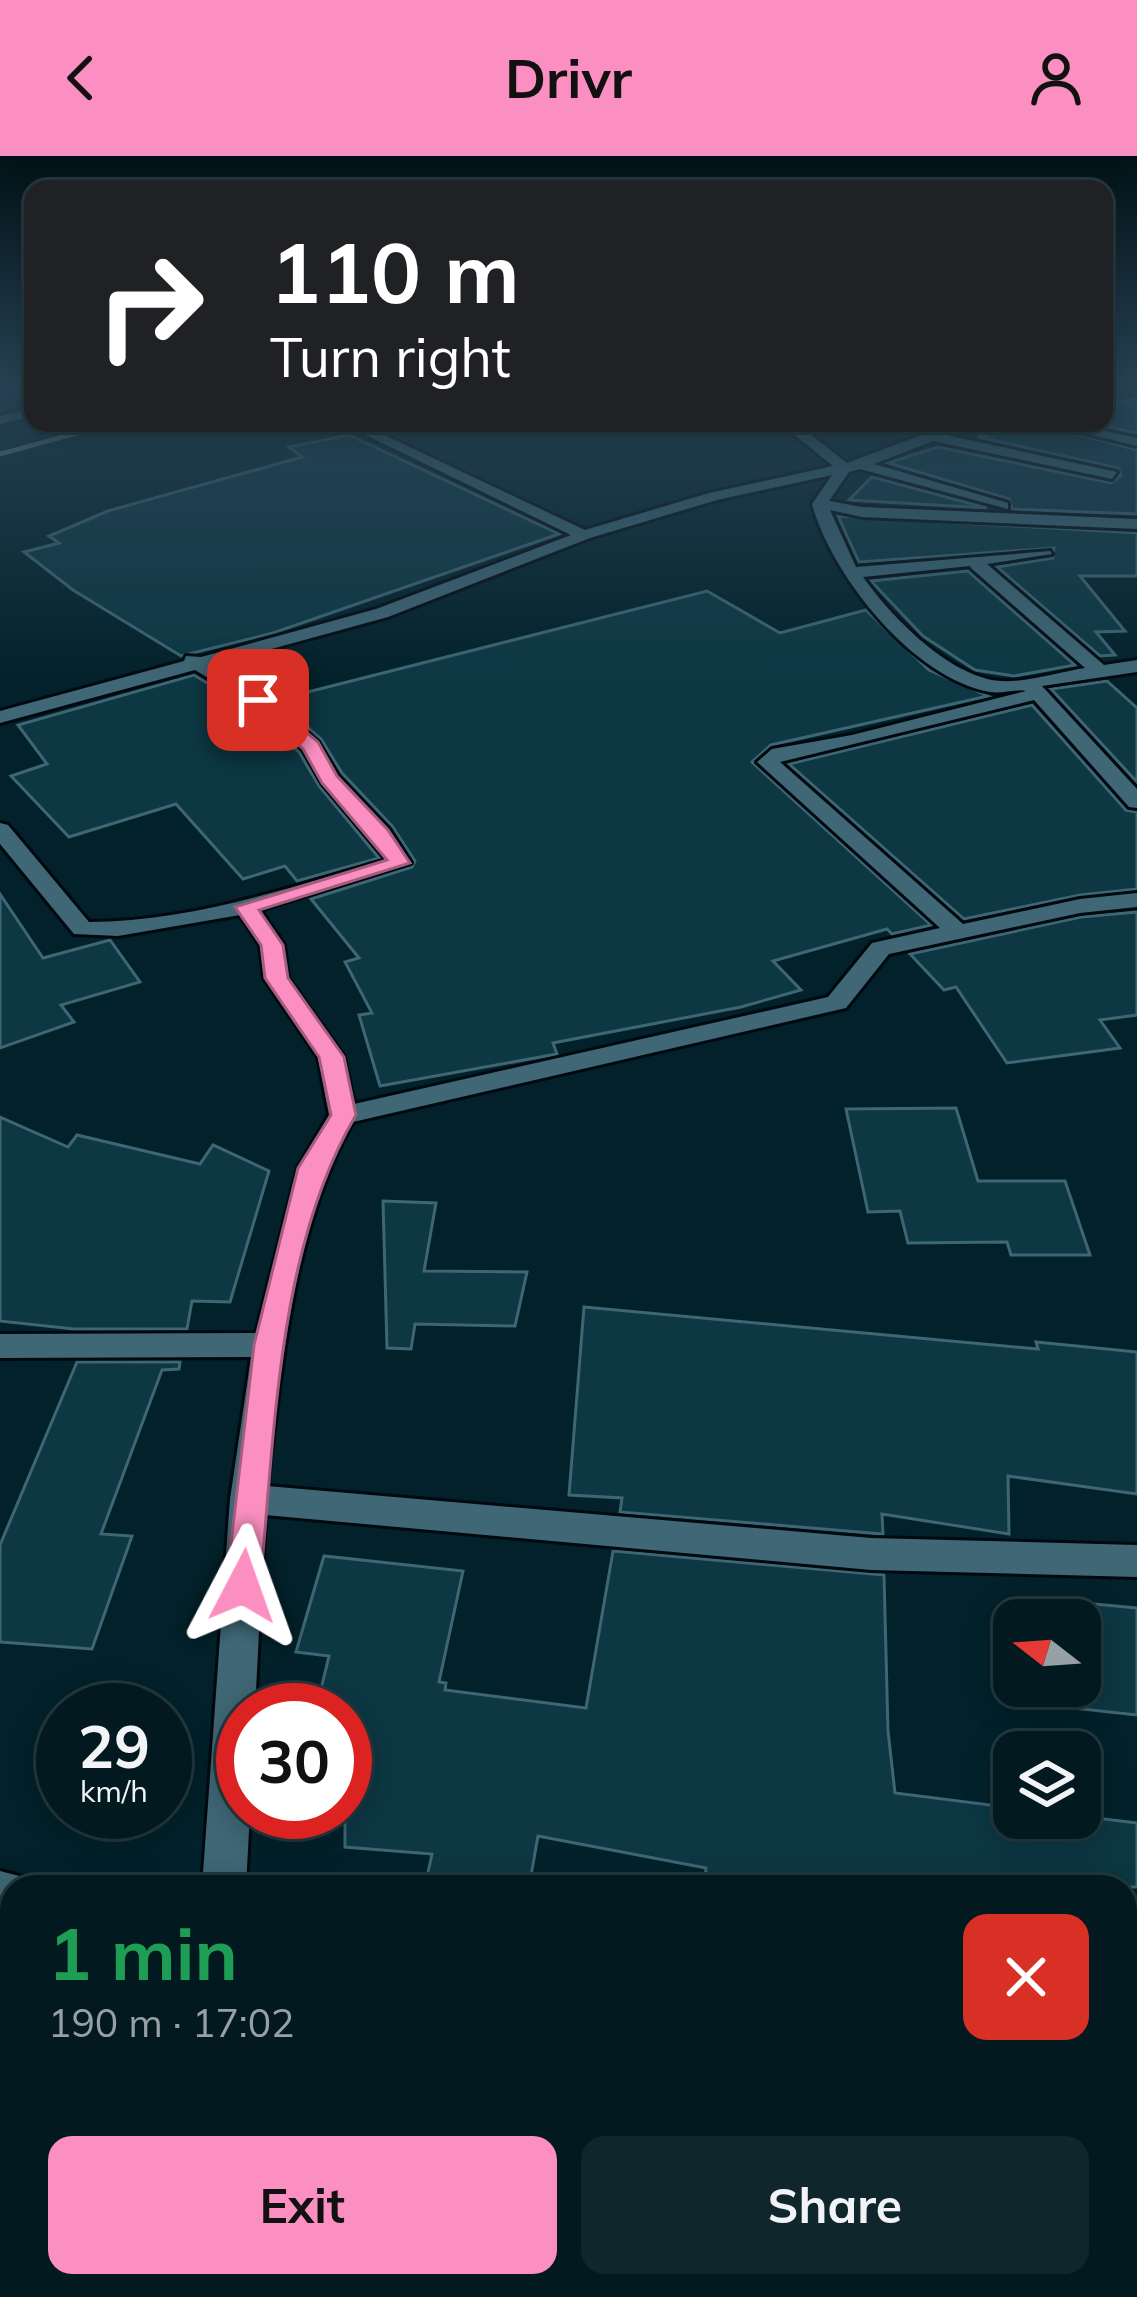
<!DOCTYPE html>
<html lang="en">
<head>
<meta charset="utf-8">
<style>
  :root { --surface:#021920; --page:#10262d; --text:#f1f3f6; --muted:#96a0a5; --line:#23383e; --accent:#fc8fc1 }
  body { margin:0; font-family:Mulish,sans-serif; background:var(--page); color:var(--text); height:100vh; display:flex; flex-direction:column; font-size:45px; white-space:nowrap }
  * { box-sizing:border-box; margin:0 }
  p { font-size:39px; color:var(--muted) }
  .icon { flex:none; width:66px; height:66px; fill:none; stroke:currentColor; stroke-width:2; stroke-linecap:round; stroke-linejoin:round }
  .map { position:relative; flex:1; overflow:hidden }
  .panel { position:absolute; left:0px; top:1719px; width:1137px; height:423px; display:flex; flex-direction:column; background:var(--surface); border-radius:36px 36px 0 0; box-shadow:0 6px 30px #0003,0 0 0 3px var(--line) }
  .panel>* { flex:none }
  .guide { position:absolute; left:24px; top:24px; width:1089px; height:252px; border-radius:24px; box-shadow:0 6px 30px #0003,0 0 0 3px var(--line); background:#202124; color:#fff; overflow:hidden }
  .needle { width:78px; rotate:287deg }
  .buttons { position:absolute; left:993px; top:1443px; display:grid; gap:24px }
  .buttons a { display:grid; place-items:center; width:108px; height:108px; border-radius:24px; background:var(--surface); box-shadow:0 6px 30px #0003,0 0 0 3px var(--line); font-size:60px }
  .speed { position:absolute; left:36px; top:1527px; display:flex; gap:24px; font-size:60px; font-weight:700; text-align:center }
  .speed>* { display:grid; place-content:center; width:156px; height:156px; border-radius:50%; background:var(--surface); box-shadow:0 6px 30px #0003,0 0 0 3px var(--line); line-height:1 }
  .speed small { font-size:30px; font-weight:400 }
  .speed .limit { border:18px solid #d22; background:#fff; color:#111 }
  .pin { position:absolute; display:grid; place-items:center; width:102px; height:102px; color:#fff; margin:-51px; border-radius:24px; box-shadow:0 6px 18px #0006 }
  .me { position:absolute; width:132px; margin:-66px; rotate:4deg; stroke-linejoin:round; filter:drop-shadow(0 0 9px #0008) }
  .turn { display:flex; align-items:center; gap:42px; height:252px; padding:0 48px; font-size:54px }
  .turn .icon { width:156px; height:156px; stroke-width:2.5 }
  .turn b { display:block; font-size:84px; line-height:102px }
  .round { display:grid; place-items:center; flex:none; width:126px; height:126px; border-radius:24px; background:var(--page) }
  .headline { display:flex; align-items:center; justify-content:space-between; height:204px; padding:0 48px }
  h1 { font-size:72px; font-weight:700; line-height:90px; color:#1e9e55 }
  .cta { display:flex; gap:24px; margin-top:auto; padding:24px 48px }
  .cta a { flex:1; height:138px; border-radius:24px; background:var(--accent); color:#111; font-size:48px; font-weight:700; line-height:138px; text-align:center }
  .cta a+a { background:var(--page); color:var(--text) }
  header { display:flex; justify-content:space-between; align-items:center; height:156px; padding:0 48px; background:var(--accent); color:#111; font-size:54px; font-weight:700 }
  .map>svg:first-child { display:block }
  .building { fill:#0c3743; stroke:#3e6673; stroke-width:3 }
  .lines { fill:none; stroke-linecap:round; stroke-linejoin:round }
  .street-casing { stroke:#00090f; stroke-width:6 }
  .street { fill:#3f6775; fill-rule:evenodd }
  .rail { stroke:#758e97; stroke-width:4.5 }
  .route { fill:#fc8fc1; stroke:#a45d7d; stroke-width:3 }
</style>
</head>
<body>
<header><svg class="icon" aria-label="back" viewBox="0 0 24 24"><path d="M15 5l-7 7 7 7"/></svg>Drivr<svg class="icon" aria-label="person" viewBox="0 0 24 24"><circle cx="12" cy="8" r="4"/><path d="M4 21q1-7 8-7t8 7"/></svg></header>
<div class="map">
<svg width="1137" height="2141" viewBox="0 0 1137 2141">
  <rect width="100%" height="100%" fill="#02212a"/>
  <!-- building -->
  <g class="building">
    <path d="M1137,242V277L1090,267H1104V251Z"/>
    <path d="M1038,267L1137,294V358L1012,353L1009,343L888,307L938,291L1111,327L1121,319L1118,312L978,281Z"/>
    <path d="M349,279L559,378L273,477L181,500L73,434L24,396L59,387L49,380L108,355L302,301L289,291Z"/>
    <path d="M872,321L987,352L849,344Z"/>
    <path d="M838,360L1137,377V420H1080L1125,475L1096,476L1115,499L1100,500L997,411L1053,402L1054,392L859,406Z"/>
    <path d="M968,415L1075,509L1014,520L975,514L923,480L871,425Z"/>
    <path d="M707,435L780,477L866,454L929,514L988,540L771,589L752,606L931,769L892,778L887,773L773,805L801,834L741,851L553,887L557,898L380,930L359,859L372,857L345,806L359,802L311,743L412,711L415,705L392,670L342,617L321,583L268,537L224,511L279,496L292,540Z"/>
    <path d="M194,519L248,552L299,596L319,630L379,702L297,725L285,710L243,723L176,648L69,681L11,620L47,608L18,569Z"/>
    <path d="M1107,525L1137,552V626L1051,533Z"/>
    <path d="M1032,549L1126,654L1137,656V733L1080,739L964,763L789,608Z"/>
    <path d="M0,738L43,802L110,784L140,826L61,849L74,866L0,892Z"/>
    <path d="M1137,756V859L1100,864L1120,892L1007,907L956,831L944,834L910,798L1081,761Z"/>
    <path d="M956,952L978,1025H1065L1090,1099H1011L1007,1086L908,1087L900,1055L868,1056L846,953Z"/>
    <path d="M0,961L68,991L77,979L200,1008L213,989L269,1015L230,1146L192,1145L187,1173H74L0,1165Z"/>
    <path d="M383,1045L436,1047L424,1115L527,1116L515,1170L415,1168L411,1193L387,1192Z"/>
    <path d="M584,1151L1038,1193L1036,1186L1137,1196V1338L1008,1320L1009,1378L882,1358L883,1378L620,1356L622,1342L569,1339Z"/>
    <path d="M77,1206H180L179,1213L162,1214L101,1378L132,1380L92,1493L0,1486V1389Z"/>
    <path d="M613,1395L884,1419L888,1575L895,1637L1014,1652V1662L1080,1660L1137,1667V1731H752L705,1724L706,1712L538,1680L529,1731H493L427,1721L432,1698L345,1691V1554H316L329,1500L296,1496L324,1400L463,1415L439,1526L446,1527L445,1534L586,1552Z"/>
    <path d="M1041,1443L1137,1452V1559L1054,1550L1051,1530H1080V1464H1043Z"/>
  </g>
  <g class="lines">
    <!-- street casing -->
    <g class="street-casing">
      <g id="street">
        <path d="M33,252V260L0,268V260Z"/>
        <path d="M341,267H359L585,374L709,337L833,310L780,267H796L847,307L953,267H972L946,279L1117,316L1112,323L933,285L874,308L1008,347V353L860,313L849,316L829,345L862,351L1137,363V373L862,361L830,354L856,411L1050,395L1052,398L987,408L1104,509L1137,504V516L1042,530L1137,633V652L1129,651L1034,544L780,606L963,768L1080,743L1137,737V751L1080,757L889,798L846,852L353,966C293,1070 282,1212 267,1330L871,1382L1137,1389V1421L871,1414L265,1359L255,1554H243V1656H250L246,1731H202L230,1343L251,1201L0,1202V1178L256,1177L298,1012L329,959L318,901L264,822L260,789L240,759L118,780L74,778L0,688V667L8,669L89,766C190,766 290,731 387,704L322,627L303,593L251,548L195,514L0,567V555L184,505L186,500L201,501L376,453L571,379ZM832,319L812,348C831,418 912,522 990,536C1002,538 1015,533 1026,535L852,579L772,593L757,606L940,772L872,787L828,841L354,948L344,901L288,822L284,789L260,754L411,707L389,673L338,620L318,586L265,540L213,509L388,461L590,382L717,344ZM970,410L971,412L1085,512C1058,516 1019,529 992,524C943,514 891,460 863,421Z"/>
        <path d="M1043,267H1069L1137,282V290Z"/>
        <path d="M0,1715L27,1722L31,1731H12V1759H0Z"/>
        <path d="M97,2130H149L146,2141H94Z"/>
      </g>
    </g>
    <!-- street -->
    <use href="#street" class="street"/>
    <!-- rail -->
    <path class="rail" d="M0,298L114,267"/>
  </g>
  <!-- sky -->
  <linearGradient id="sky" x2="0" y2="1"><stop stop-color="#011217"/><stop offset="0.43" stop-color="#284355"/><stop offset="1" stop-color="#284355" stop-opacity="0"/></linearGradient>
  <rect width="1137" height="529" fill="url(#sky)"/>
  <!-- route -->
  <path class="route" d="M252,540H264L318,586L337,620L388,674L410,707L259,754L283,789L288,822L344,901L356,959C277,1092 275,1278 260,1430L255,1440L243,1444L231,1440L226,1430L254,1189L298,1012L331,959L319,901L265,822L261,789L235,751L387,704L322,627L303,593L252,548Z"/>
</svg>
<div class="buttons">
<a><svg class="needle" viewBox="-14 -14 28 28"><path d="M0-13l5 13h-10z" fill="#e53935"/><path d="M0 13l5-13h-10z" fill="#96a0a5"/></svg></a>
<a><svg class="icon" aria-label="layers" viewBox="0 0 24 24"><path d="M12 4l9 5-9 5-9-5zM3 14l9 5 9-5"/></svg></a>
</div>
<div class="speed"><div>29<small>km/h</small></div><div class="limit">30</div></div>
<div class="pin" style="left:258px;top:544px;background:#d93025"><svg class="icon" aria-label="arrive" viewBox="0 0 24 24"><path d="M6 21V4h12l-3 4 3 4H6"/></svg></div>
<svg class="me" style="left:243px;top:1430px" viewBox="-20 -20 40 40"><path d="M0-17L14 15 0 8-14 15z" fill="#fc8fc1" stroke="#fff" stroke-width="4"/></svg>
<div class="guide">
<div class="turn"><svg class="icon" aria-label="right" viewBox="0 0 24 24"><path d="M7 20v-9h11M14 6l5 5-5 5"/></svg><div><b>110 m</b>Turn right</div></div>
</div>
<section class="panel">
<div class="headline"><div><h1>1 min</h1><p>190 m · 17:02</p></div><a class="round" style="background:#d93025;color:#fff"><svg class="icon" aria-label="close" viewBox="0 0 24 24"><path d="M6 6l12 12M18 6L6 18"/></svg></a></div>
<div class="cta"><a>Exit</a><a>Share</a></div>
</section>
</div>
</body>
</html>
